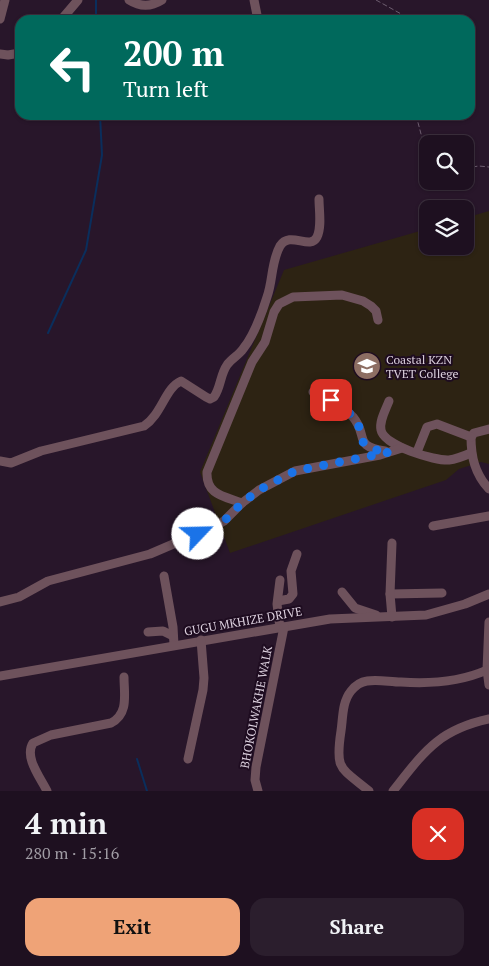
<!DOCTYPE html>
<html lang="en">
<head>
<meta charset="utf-8">
<style>
  :root { --surface:#1e1020; --page:#2b1e2d; --text:#f1f3f6; --muted:#a19da5; --line:#3c303e; --accent:#efa377 }
  body { margin:0; font-family:"PT Serif",serif; background:var(--page); color:var(--text); height:100vh; display:flex; flex-direction:column; font-size:19px; white-space:nowrap }
  * { box-sizing:border-box; margin:0 }
  p { font-size:16px; color:var(--muted) }
  .icon { flex:none; width:28px; height:28px; fill:none; stroke:currentColor; stroke-width:2; stroke-linecap:round; stroke-linejoin:round }
  .map { position:relative; height:791px; overflow:hidden }
  .sheet { display:flex; flex-direction:column; background:var(--surface); flex:1 }
  .sheet>* { flex:none }
  .banner { position:absolute; left:15px; top:15px; width:460px; height:105px; border-radius:15px; box-shadow:0 1px 4px #0004,0 0 0 1px var(--line); background:#00695c; color:#fff; overflow:hidden }
  .tools { position:absolute; left:419px; top:135px; display:grid; gap:10px }
  .tools a { display:grid; place-items:center; width:55px; height:55px; border-radius:10px; background:var(--surface); box-shadow:0 1px 4px #0004,0 0 0 1px var(--line); font-size:25px }
  .pin { position:absolute; display:grid; place-items:center; width:42px; height:42px; color:#fff; margin:-21px; border-radius:10px; box-shadow:0 2px 8px #0006 }
  .me { position:absolute; width:55px; margin:-28px; rotate:66deg; stroke-linejoin:round; filter:drop-shadow(0 0 4px #0008) }
  .turn { display:flex; align-items:center; gap:18px; height:105px; padding:0 25px; font-size:22px }
  .turn .icon { width:65px; height:65px; stroke-width:2.5 }
  .turn b { display:block; font-size:35px; line-height:42px }
  .round { display:grid; place-items:center; flex:none; width:52px; height:52px; border-radius:15px; background:var(--page) }
  .overview { display:flex; align-items:center; justify-content:space-between; height:85px; padding:0 25px }
  h1 { font-size:30px; font-weight:700; line-height:38px }
  .button { display:flex; gap:10px; margin-top:auto; padding:10px 25px }
  .button a { flex:1; height:58px; border-radius:15px; background:var(--accent); color:#111; font-size:20px; font-weight:700; line-height:58px; text-align:center }
  .button a+a { background:var(--page); color:var(--text) }
  .map>svg:first-child { display:block }
  .education { fill:#2d2313 }
  .lines { fill:none; stroke-linecap:round; stroke-linejoin:round }
  .stream { stroke:#0a2e5c; stroke-width:2 }
  .path { stroke:#6e5e70; stroke-width:1; stroke-dasharray:5 2.5; stroke-linecap:butt }
  .minor { stroke:#6e525c; stroke-width:9 }
  .route { stroke:#1a73e8; stroke-width:9; stroke-dasharray:0 16.2 }
  .labels { text-anchor:middle; dominant-baseline:central; stroke-width:4; stroke-linejoin:round; paint-order:stroke }
  .poi-label { font-size:12px; fill:#dcd0de; stroke:#1e0c20; text-anchor:start }
  .street-label { font-size:12px; fill:#dcd0de; stroke:#1e0c20 }
</style>
</head>
<body>
<div class="map">
<svg width="489" height="791" viewBox="0 0 489 791">
  <rect width="100%" height="100%" fill="#28162a"/>
  <!-- education -->
  <path class="education" d="M489,211V464L481,462L459,469L446,480L230,553L200,472L284,270L427,229L428,246H465V218Z"/>
  <g class="lines">
    <!-- stream -->
    <g class="stream">
      <path d="M96,0V20"/>
      <path d="M48,333L86,250L102,155L100,115"/>
      <path d="M137,759L147,791"/>
    </g>
    <!-- path -->
    <g class="path">
      <path d="M376,0L412,20"/>
      <path d="M16,62L20,83"/>
      <path d="M416,115L425,149L428,153"/>
      <path d="M465,168L479,166L489,167"/>
    </g>
    <!-- minor -->
    <g class="minor">
      <path d="M129,0C140,7 151,7 162,0"/>
      <path d="M254,0L258,20"/>
      <path d="M0,19L5,0"/>
      <path d="M61,20L78,0"/>
      <path d="M0,54L8,55L20,53"/>
      <path d="M313,392C328,398 342,405 353,417C369,436 352,446 385,451"/>
      <path d="M389,401C386,409 379,421 381,430C384,446 435,461 449,460C457,459 464,456 471,453"/>
      <path d="M471,437C471,457 475,474 489,489"/>
      <path d="M471,437L474,433L489,429"/>
      <path d="M417,452L427,427L437,424L471,437"/>
      <path d="M0,461L11,463L41,451L144,426C162,414 165,388 181,381L206,397L210,399L214,397C221,387 220,375 227,365C231,359 239,355 243,349C253,337 262,313 267,297C273,281 271,262 280,246C290,230 310,251 317,237C322,227 319,210 319,199"/>
      <path d="M242,503C224,496 206,495 207,472L252,362L265,342L274,312L279,304L293,297L342,295L363,301L371,306L376,311L378,320"/>
      <path d="M433,526L489,516"/>
      <path d="M164,576L173,627L174,645"/>
      <path d="M342,592L355,608L376,615"/>
      <path d="M390,594L442,593"/>
      <path d="M278,601L289,599L293,594L291,571L297,554"/>
      <path d="M0,602L19,597L48,581L150,554L213,527L224,521L242,503L259,490L295,471L380,455L402,448"/>
      <path d="M392,617L390,594L392,543"/>
      <path d="M489,622L487,670L489,685"/>
      <path d="M280,628L277,604L280,580"/>
      <path d="M148,632L163,631L173,636"/>
      <path d="M0,676L330,619L426,615L465,604L489,594"/>
      <path d="M188,759L203,690L204,678L201,640"/>
      <path d="M47,791C40,777 24,757 33,743L51,735L111,723C129,714 124,694 124,677"/>
      <path d="M258,791L255,780L256,767L284,627"/>
      <path d="M369,791C340,767 335,770 341,731C343,718 342,702 351,691C355,686 360,682 367,681C378,679 390,682 401,682C430,684 460,682 487,670"/>
      <path d="M393,791C424,752 438,730 489,719"/>
    </g>
  </g>
  <g class="lines">
    <!-- route -->
    <path class="route" d="M198,534L224,521L242,503L259,490L295,471L390,452C380,450 367,451 362,440C360,435 360,429 358,424C352,413 341,407 331,400"/>
  </g>
  <!-- icons -->
  <defs>
    <g id="university-disc" transform="scale(1.4375)"><circle r="9.5" fill="#8d6e63" stroke="#1e0c20"/><path d="M0-5L7-2L0 1L-7-2ZM-4 1L0 2.5L4 1V4Q0 6-4 4Z" fill="#fff"/></g>
  </defs>
  <g fill-rule="evenodd">
    <use href="#university-disc" x="367" y="366"/>
  </g>
  <g class="labels">
    <!-- poi labels -->
    <g class="poi-label">
      <text x="386" y="359">Coastal KZN<tspan x="386" dy="14">TVET College</tspan></text>
    </g>
    <!-- street labels -->
    <g class="street-label">
      <text transform="translate(243 621) rotate(-10)">GUGU MKHIZE DRIVE</text>
      <text transform="translate(256 707) rotate(-79)">BHOKOLWAKHE WALK</text>
    </g>
  </g>
</svg>
<div class="tools">
<a><svg class="icon" aria-label="search" viewBox="0 0 24 24"><circle cx="10" cy="10" r="6"/><path d="M15 15l6 6"/></svg></a>
<a><svg class="icon" aria-label="layers" viewBox="0 0 24 24"><path d="M12 4l9 5-9 5-9-5zM3 14l9 5 9-5"/></svg></a>
</div>
<div class="pin" style="left:331px;top:400px;background:#d93025"><svg class="icon" aria-label="arrive" viewBox="0 0 24 24"><path d="M6 21V4h12l-3 4 3 4H6"/></svg></div>
<svg class="me" style="left:198px;top:534px" viewBox="-20 -20 40 40"><circle r="19" fill="#fff"/><path d="M0-13L10 11 0 6-10 11z" fill="#1a73e8"/></svg>
<div class="banner">
<div class="turn"><svg class="icon" aria-label="left" viewBox="0 0 24 24"><path d="M17 20v-9H6M10 6l-5 5 5 5"/></svg><div><b>200 m</b>Turn left</div></div>
</div>
</div>
<section class="sheet">
<div class="overview"><div><h1>4 min</h1><p>280 m · 15:16</p></div><a class="round" style="background:#d93025;color:#fff"><svg class="icon" aria-label="close" viewBox="0 0 24 24"><path d="M6 6l12 12M18 6L6 18"/></svg></a></div>
<div class="button"><a>Exit</a><a>Share</a></div>
</section>
</body>
</html>
